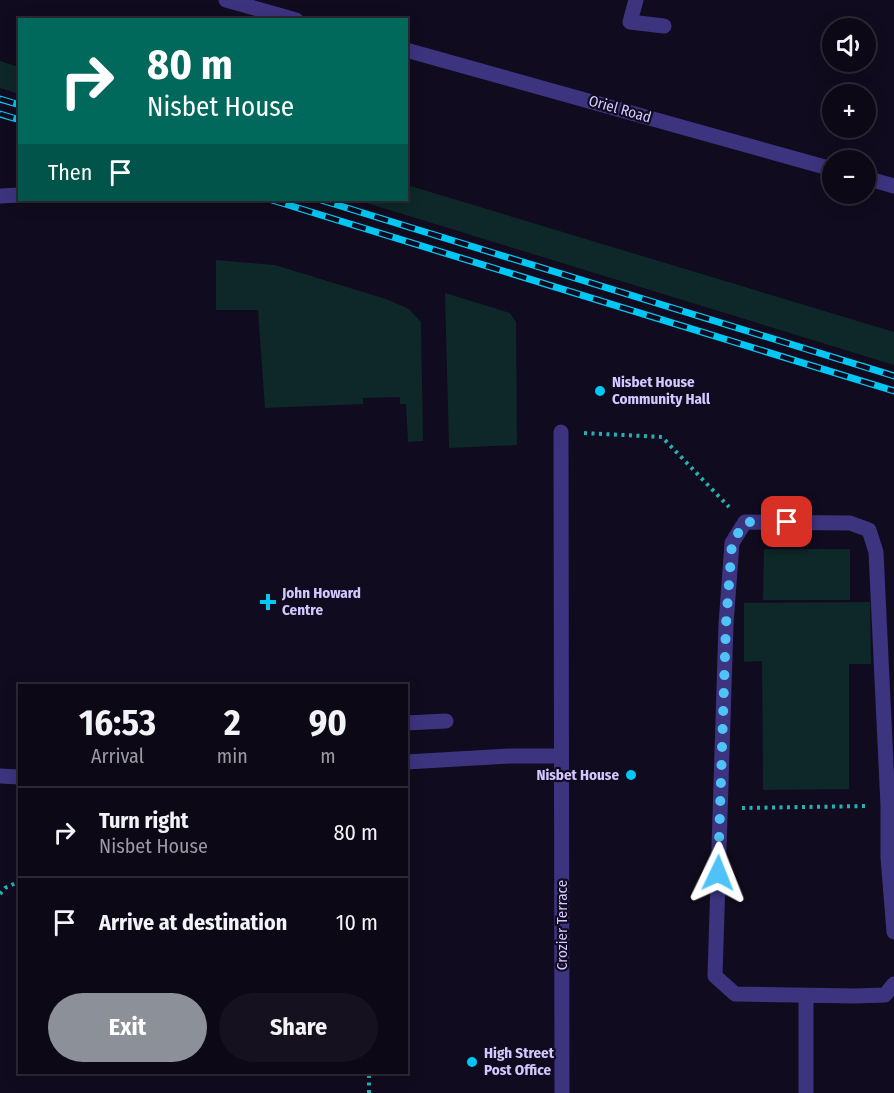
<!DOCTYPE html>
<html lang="en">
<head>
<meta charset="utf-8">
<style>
  :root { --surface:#0c0816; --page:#15111f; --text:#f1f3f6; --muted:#9a9aa1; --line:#2c2935; --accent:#8c9099 }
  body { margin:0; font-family:"Fira Sans Condensed",sans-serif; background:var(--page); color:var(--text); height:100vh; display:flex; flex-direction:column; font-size:22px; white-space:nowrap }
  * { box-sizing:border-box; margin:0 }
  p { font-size:20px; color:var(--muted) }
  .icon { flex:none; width:33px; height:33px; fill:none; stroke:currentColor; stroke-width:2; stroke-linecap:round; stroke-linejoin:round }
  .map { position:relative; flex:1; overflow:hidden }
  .sheet { position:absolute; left:18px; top:684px; width:390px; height:390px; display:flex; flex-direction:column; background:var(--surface); border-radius:0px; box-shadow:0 3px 15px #0003,0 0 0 2px var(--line) }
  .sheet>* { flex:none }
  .hud { position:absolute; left:18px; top:18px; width:390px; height:183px; border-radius:0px; box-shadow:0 3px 15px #0003,0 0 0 2px var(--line); background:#00695c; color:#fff; overflow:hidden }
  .tools { position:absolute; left:822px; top:18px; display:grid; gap:12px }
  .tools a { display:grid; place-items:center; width:54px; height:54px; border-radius:50%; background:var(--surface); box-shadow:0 3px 15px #0003,0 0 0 2px var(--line); font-size:30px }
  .pin { position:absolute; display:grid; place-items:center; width:51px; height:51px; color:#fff; margin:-26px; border-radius:12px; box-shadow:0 3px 9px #0006 }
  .me { position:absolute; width:66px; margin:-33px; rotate:2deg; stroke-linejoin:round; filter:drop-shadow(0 0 4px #0008) }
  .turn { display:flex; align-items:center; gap:21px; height:126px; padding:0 30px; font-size:27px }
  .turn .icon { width:78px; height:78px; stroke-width:2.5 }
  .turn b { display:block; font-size:42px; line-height:51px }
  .then { display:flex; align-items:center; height:57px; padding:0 30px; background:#0003; gap:12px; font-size:22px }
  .eta { display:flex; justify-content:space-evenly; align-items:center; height:102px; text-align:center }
  .eta b { font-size:36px; font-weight:700; line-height:42px }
  .primary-button { display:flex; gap:12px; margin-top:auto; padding:12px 30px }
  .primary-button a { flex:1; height:69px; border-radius:36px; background:var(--accent); color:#fff; font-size:24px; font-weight:700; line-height:69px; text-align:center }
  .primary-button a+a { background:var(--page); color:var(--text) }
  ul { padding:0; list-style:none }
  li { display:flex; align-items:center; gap:18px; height:90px; padding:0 30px; border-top:2px solid var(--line) }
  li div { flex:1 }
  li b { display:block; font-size:22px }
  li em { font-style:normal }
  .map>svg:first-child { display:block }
  .green { fill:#0e2728 }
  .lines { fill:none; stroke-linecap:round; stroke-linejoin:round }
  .path { stroke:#27b0b3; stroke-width:4; stroke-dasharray:3 4.5; stroke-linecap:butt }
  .minor { stroke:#3d347f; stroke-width:15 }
  .rail-casing { stroke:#00c7f3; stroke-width:7 }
  .rail { stroke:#100b1e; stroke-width:4.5; stroke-dasharray:14; stroke-linecap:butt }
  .route { stroke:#4fc3f7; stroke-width:10; stroke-dasharray:0 18 }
  .poi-dot { fill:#00c7f3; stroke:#100b1e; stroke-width:2 }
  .labels { text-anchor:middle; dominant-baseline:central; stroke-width:4.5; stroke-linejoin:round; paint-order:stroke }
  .street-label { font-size:15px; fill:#d3c8ff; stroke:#100b1e }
  .poi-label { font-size:15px; font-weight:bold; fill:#d3c8ff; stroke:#100b1e; text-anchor:start }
</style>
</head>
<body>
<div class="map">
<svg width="894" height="1093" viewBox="0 0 894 1093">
  <rect width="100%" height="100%" fill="#100b1e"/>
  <!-- green -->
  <g class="green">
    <path d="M0,61L19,67V94L0,88Z"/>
    <path d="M407,185L894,332V365L357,200H406Z"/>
    <path d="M216,260L275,265L386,299L409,309L421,322L423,441L408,442L406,404H400V397L363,398V404L265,408L258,310H216Z"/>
    <path d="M445,293L510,313L516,322L517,445L449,448Z"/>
    <path d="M764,549H850V600H763Z"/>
    <path d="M870,602L871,664H849V789L763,790L762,661L744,662V603Z"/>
  </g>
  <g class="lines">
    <!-- path -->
    <g class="path">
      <path d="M584,433L662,437L729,507"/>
      <path d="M742,808L867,806"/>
      <path d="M0,894L5,888L20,881"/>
      <path d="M369,1093V1072"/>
    </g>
    <!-- minor -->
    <g class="minor">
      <path d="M226,0L296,20"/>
      <path d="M636,0L630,22L664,26"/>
      <path d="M406,50L832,169"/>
      <path d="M866,178L894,186"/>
      <path d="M0,196L20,195"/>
      <path d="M561,432L562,1093"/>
      <path d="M406,723L446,721"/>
      <path d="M406,762L509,756H561"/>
      <path d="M0,776L20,777"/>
      <path d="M894,932L888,858V806L876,552L869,530L850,523L745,522L732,543L726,624L715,976L735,994L855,996L885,995L894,984"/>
      <path d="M806,1093V996"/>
    </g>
    <!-- rail casing -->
    <g class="rail-casing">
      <g id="rail">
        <path d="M0,99L20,105"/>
        <path d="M0,114L20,120"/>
        <path d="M272,200L894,391"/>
        <path d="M321,200L894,376"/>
      </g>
    </g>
    <!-- rail -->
    <use href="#rail" class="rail"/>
  </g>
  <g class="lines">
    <!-- route -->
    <path class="route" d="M718,873L726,624L732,543L745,522H787"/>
  </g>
  <!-- markers -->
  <g class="poi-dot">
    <circle cx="600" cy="391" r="6"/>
    <path d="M265 593h6v6h6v6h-6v6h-6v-6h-6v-6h6z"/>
    <circle cx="631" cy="775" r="6"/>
    <circle cx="472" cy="1062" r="6"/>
  </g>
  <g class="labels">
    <!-- street labels -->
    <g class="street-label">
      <text transform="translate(620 109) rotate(16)">Oriel Road</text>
      <text transform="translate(562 925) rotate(-90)">Crozier Terrace</text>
    </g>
    <!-- poi labels -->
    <g class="poi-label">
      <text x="612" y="382">Nisbet House<tspan x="612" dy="17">Community Hall</tspan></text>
      <text x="282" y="593">John Howard<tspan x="282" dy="17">Centre</tspan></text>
      <text x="619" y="775" text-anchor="end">Nisbet House</text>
      <text x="484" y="1053">High Street<tspan x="484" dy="17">Post Office</tspan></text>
    </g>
  </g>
</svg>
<div class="tools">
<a><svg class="icon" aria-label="sound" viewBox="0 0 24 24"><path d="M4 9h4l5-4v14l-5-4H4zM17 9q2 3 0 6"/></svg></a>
<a>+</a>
<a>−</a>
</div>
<div class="pin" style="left:787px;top:522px;background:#d93025"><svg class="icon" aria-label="arrive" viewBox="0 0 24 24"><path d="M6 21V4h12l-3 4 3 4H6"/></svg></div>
<svg class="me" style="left:718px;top:873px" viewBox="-20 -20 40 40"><path d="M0-17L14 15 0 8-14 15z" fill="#4fc3f7" stroke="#fff" stroke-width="4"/></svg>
<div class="hud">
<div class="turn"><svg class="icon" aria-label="right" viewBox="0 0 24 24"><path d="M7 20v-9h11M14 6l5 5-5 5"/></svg><div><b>80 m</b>Nisbet House</div></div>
<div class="then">Then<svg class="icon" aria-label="arrive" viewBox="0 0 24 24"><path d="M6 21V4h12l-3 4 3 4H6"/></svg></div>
</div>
<section class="sheet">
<div class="eta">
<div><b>16:53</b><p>Arrival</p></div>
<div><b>2</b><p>min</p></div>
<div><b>90</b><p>m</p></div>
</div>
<ul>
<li><svg class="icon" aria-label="right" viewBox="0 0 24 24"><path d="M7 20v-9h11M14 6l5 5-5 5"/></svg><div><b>Turn right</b><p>Nisbet House</p></div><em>80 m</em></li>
<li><svg class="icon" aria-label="arrive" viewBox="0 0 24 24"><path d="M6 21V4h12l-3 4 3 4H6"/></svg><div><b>Arrive at destination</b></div><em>10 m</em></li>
</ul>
<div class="primary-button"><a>Exit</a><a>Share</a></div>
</section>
</div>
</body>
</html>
